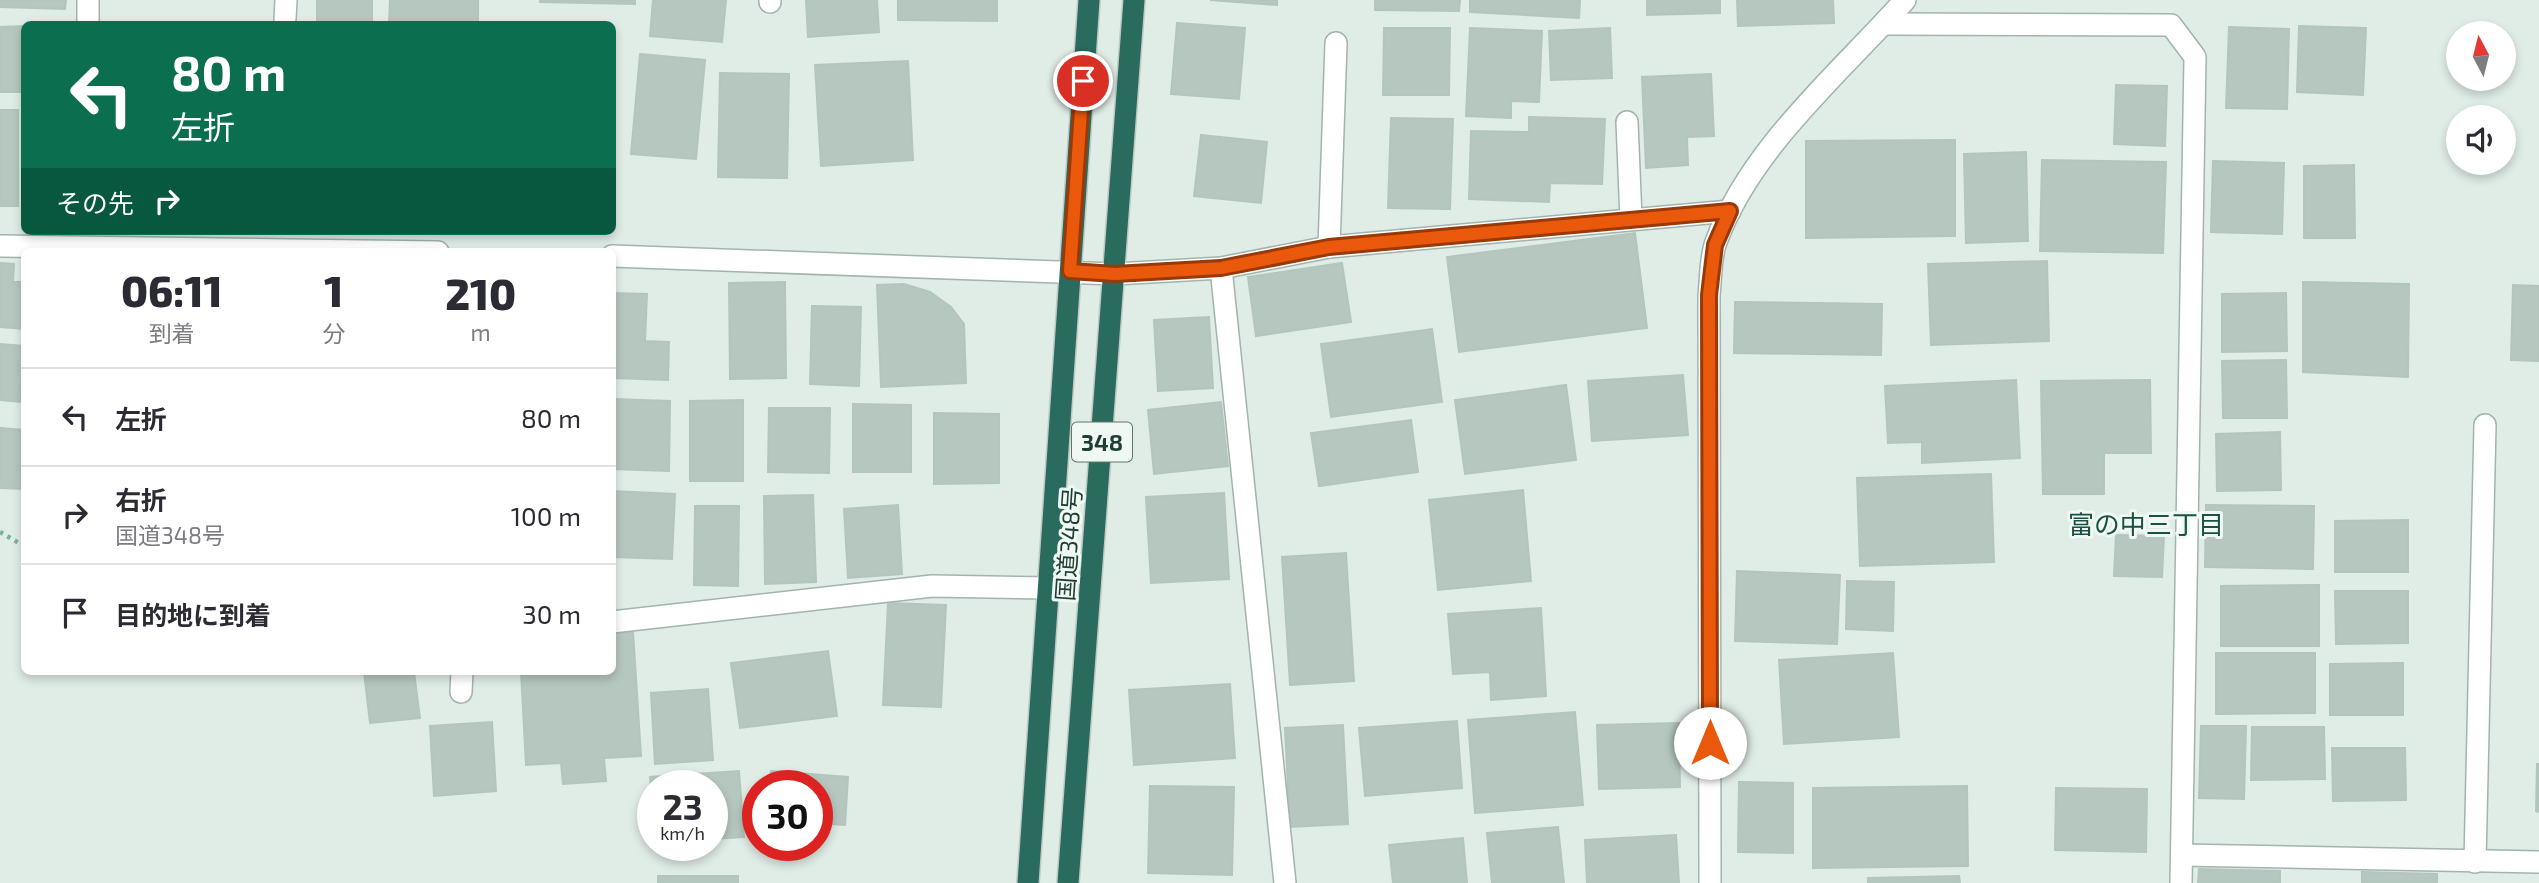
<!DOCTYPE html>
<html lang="ja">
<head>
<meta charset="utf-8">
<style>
  :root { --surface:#fff; --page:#f7f7f7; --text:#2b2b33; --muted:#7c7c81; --line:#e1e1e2 }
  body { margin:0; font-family:"Exo 2","Noto Sans JP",sans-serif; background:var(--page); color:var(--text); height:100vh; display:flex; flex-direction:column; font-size:26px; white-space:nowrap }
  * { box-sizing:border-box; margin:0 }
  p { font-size:23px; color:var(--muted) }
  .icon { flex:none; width:38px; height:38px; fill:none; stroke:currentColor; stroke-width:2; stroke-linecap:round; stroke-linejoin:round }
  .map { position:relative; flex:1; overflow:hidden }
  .details { position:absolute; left:21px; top:248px; width:595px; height:427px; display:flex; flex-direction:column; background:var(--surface); border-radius:10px; box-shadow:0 4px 10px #0003 }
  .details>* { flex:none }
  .banner { position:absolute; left:21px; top:21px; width:595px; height:214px; border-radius:10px; box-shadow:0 4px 10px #0003; background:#0b6e4f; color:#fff; overflow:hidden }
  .needle { width:46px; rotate:353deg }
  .buttons { position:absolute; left:2446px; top:21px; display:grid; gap:14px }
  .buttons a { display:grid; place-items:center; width:70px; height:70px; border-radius:50%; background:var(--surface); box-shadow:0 4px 10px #0003; font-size:35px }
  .speed { position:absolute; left:637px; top:770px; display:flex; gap:14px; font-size:35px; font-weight:700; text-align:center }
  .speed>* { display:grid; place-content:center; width:91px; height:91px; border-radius:50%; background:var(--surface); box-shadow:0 4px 10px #0003; line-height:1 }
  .speed small { font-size:18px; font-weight:400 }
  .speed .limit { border:10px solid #d22; background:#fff; color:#111 }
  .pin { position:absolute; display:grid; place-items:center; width:60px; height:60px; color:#fff; margin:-30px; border:4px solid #fff; border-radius:50%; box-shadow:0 2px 7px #0007 }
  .me { position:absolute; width:77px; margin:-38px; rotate:0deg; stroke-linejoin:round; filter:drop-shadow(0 0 5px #0008) }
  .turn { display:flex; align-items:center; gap:24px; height:147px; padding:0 35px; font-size:32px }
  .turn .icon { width:91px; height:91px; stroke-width:2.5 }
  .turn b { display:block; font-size:49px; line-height:60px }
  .then { display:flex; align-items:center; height:66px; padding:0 35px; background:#0003; gap:14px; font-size:26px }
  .eta { display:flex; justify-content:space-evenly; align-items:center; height:119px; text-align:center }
  .eta b { font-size:42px; font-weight:800; line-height:49px }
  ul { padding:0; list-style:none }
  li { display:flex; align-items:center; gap:21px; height:98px; padding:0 35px; border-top:2px solid var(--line) }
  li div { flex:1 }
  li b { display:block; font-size:26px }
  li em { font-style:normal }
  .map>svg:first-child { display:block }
  .building { fill:#b5c7bf; stroke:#b2c6be; stroke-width:2 }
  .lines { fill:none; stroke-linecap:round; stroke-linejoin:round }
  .minor-casing { stroke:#a2b4ad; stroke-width:24 }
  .highway-casing { stroke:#c0c9c6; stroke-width:24 }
  .path { stroke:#7db2a2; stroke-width:4.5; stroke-dasharray:3.5 5; stroke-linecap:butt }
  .minor { stroke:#fff; stroke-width:21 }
  .highway { stroke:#296c5e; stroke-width:21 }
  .route-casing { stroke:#983908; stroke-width:18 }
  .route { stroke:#ea580c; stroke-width:12 }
  .labels { text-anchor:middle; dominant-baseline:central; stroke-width:6; stroke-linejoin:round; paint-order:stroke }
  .shield { fill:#f0f8f4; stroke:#5e766e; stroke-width:2 }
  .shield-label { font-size:23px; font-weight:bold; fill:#1f3e35 }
  .street-label { font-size:24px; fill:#1f3e35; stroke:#f0f8f4 }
  .neighbourhood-label { font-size:26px; fill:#195144; stroke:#f0f8f4 }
</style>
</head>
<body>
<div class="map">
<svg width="2539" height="883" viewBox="0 0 2539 883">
  <rect width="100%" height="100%" fill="#e0ece6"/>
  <!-- building -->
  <g class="building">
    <path d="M0,0H66L65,9L0,7Z"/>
    <rect x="317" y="0" width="55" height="24"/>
    <path d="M390,0H478V24H389Z"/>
    <path d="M540,0H635V4L540,2Z"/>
    <path d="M653,0H726L722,42L650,36Z"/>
    <path d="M806,0H877L879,32L808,37Z"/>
    <path d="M898,0H997V21L898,20Z"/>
    <path d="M1210,0H1277V5Z"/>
    <path d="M1375,0H1460L1459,11L1375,10Z"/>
    <path d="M1470,0H1580L1579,18L1470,12Z"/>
    <path d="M1647,0H1720V13L1647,15Z"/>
    <path d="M1737,0H1833L1834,23L1738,26Z"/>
    <path d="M1177,23L1245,28L1239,99L1171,94Z"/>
    <path d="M24,26V92H0V27Z"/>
    <path d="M2299,26L2366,28L2363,95L2297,92Z"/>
    <path d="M2229,27L2289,29L2287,109L2226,108Z"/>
    <path d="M1384,28H1450L1449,95H1383Z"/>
    <path d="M1470,28L1542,31L1539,102L1511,101V118L1466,116Z"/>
    <path d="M1610,28L1612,78L1551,80L1549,31Z"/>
    <path d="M640,54L705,60L696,159L631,154Z"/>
    <path d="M908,61L913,160L821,166L815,65Z"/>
    <path d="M720,73L789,74L787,178L718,177Z"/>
    <path d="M1711,74L1714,136L1687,137L1688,165L1646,168L1642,77Z"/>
    <path d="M2116,85L2167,86L2165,146L2114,144Z"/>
    <rect x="0" y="110" width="18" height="96"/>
    <path d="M1529,117L1605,119L1602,184L1550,183L1549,202L1469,199L1471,131L1529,132Z"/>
    <path d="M1391,118L1453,119L1450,209L1388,208Z"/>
    <path d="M1201,135L1267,142L1261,203L1194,196Z"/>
    <path d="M1955,140V236L1806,238V141Z"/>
    <path d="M2026,152L2028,241L1966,243L1964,154Z"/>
    <path d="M2042,160L2166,162L2163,253L2040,251Z"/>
    <path d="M2213,161L2284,163L2282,234L2211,232Z"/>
    <path d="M2354,165L2355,238H2304V166Z"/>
    <path d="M1635,233L1647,328L1459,352L1447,257Z"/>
    <path d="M2047,261L2049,341L1931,345L1928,264Z"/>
    <path d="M0,263L14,264L13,282H24V329L0,327Z"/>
    <path d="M1342,263L1351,322L1256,336L1248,277Z"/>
    <path d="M785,282L786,378L730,379L729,283Z"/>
    <path d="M2303,282L2409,284L2408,377L2303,372Z"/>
    <path d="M904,284L930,292L951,307L964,324L966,383L881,387L877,285Z"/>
    <path d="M2513,285L2539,286V361L2511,360Z"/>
    <path d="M612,293L647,294L645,341L669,342L668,380L612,378Z"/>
    <path d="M2286,293L2287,351L2222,352V294Z"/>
    <path d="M1735,302L1882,304L1881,355L1734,353Z"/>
    <path d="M812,306L861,307L859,386L810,384Z"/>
    <path d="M1209,317L1213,388L1158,391L1154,320Z"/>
    <path d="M1432,329L1442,402L1331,417L1321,344Z"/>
    <path d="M0,344L24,346L21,402L0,400Z"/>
    <path d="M2286,360L2287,418H2223L2222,361Z"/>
    <path d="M1683,375L1688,435L1592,441L1588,381Z"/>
    <path d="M2016,380L2020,458L1922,463V442L1888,443L1885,386Z"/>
    <path d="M2150,380L2151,453H2104V494H2043L2041,381Z"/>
    <path d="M1566,385L1576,460L1465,474L1455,400Z"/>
    <path d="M612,399L670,401L669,471L612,469Z"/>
    <path d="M743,400V481H690V401Z"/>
    <path d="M1221,402L1228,466L1154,474L1148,410Z"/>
    <path d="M853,404L911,405V472H853Z"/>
    <path d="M769,408H830L829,473L768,472Z"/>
    <path d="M934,413L999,414V483L934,484Z"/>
    <path d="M1411,420L1418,472L1319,486L1311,433Z"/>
    <path d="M0,428L24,430V489L0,488Z"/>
    <path d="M2280,432L2281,490L2217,491L2216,434Z"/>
    <path d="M1991,474L1994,562L1860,566L1857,478Z"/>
    <path d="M1523,490L1531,581L1438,590L1429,500Z"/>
    <path d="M612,491L675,494L672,559L612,557Z"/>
    <path d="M1224,493L1229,579L1151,583L1146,497Z"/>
    <path d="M813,495L816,582L765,584L764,496Z"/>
    <path d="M898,505L902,574L848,578L844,509Z"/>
    <path d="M2206,505L2314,506L2313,569L2205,567Z"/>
    <path d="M695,506H739L738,586L694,585Z"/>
    <path d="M2408,520V572H2335V521Z"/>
    <path d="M2116,535L2164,536L2162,577L2114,576Z"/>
    <path d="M1346,553L1354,681L1290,685L1282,557Z"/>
    <path d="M1737,571L1840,575L1837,644L1735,641Z"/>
    <path d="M1847,581L1894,582L1893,631L1846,629Z"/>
    <path d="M2319,585V646H2221V586Z"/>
    <path d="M2335,591H2408V643L2336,644Z"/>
    <path d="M888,603L946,605L941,707L883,705Z"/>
    <path d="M1541,608L1546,696L1491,700L1490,672L1453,674L1448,614Z"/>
    <path d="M633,632L641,756L604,758L606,781L563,784L561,763L526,765L521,672H612V633Z"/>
    <path d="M828,651L837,716L740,728L731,663Z"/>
    <path d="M1893,653L1899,737L1784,744L1779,660Z"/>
    <path d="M2216,653H2315V713L2216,714Z"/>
    <path d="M2403,663V715H2330V664Z"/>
    <path d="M364,672H414L420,718L370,723Z"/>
    <path d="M1230,684L1235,758L1134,765L1129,690Z"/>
    <path d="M708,689L713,760L655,764L651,693Z"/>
    <path d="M1575,712L1583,805L1475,813L1468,720Z"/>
    <path d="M1457,721L1462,788L1365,796L1359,728Z"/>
    <path d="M492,722L496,791L434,796L430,726Z"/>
    <path d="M1679,723L1680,787L1599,789L1597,725Z"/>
    <path d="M1343,725L1348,824L1290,827L1285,728Z"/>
    <path d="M2201,726H2246L2244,799L2199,798Z"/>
    <path d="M2252,727H2324L2325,779L2251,780Z"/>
    <path d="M2332,748H2405L2406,800L2333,801Z"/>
    <path d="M2537,764H2539V812L2536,811Z"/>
    <path d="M739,771L744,837L712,839V786H653V812L650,777Z"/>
    <path d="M771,771L848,777L845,825L817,823V786H770Z"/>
    <path d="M1739,782L1793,783V853L1738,852Z"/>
    <path d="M1150,786L1234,787L1232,875L1148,873Z"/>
    <path d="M1967,786L1968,866L1813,868V788Z"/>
    <path d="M2056,788L2147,789L2146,852L2055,850Z"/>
    <path d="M1558,827L1564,883H1492L1487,833Z"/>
    <path d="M1676,835L1679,883H1587L1585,840Z"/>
    <path d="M1463,838L1467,883H1393L1389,845Z"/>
    <path d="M2199,869L2280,871V883H2198Z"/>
    <path d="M2362,872L2437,874V883H2362Z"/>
    <rect x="658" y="876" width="80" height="7"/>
    <path d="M1959,876L1960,883H1868V878Z"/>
  </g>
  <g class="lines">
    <!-- minor casing -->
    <g class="minor-casing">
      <g id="minor">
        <path d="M770,2V0"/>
        <path d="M285,19L286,0"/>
        <path d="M88,24V0"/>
        <path d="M1884,24L2171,25L2195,57L2181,883"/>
        <path d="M1627,122L1631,219"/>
        <path d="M0,246L438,252"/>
        <path d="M1329,247L1336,43"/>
        <path d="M612,256L1115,274L1221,268L1329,247L1730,211"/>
        <path d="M1221,268L1285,883"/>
        <path d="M612,622L932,586L1048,588"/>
        <path d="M461,692L462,672"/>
        <path d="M2182,855L2539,862"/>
        <path d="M2475,862L2485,425"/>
        <path d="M1710,883L1709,295C1711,279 1710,258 1716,242C1750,148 1840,73 1905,0"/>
      </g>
    </g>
    <!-- highway casing -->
    <g class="highway-casing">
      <g id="highway">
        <path d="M1028,883L1089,0"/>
        <path d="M1068,883L1134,0"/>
      </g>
    </g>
    <!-- path -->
    <path class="path" d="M0,532L24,546"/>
    <!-- minor -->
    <use href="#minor" class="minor"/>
    <!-- highway -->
    <use href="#highway" class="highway"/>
  </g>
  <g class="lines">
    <!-- route casing -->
    <g class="route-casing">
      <path id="route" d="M1083,81L1070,271L1115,274L1221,268L1329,247L1730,211L1715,245L1709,295L1710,743"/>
    </g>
    <!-- route -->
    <use href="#route" class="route"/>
  </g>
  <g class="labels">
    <!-- shield labels -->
    <rect class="shield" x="1072" y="422.5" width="60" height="39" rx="5"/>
    <g class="shield-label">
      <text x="1102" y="442">348</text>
    </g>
    <!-- street labels -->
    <g class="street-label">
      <text transform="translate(1068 544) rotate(-86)">国道348号</text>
    </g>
    <!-- neighbourhood labels -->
    <g class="neighbourhood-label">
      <text x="2146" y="523">富の中三丁目</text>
    </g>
  </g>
</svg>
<div class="buttons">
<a><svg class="needle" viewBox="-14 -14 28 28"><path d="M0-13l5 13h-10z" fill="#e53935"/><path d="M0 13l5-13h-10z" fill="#7c7c81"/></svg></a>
<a><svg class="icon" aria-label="sound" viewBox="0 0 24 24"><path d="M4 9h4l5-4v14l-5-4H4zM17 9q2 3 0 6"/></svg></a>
</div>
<div class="speed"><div>23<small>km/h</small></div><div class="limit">30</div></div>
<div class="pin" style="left:1083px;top:81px;background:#d93025"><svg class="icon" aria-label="arrive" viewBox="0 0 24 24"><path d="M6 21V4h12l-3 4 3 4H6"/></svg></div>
<svg class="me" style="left:1710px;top:743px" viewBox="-20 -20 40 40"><circle r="19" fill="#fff"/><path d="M0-13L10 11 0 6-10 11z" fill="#ea580c"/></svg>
<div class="banner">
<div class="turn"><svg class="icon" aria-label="left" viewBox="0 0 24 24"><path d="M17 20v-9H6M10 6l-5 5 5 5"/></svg><div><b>80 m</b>左折</div></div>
<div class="then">その先<svg class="icon" aria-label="right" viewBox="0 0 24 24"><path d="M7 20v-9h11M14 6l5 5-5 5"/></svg></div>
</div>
<section class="details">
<div class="eta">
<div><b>06:11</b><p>到着</p></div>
<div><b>1</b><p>分</p></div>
<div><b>210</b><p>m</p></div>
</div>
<ul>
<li><svg class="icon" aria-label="left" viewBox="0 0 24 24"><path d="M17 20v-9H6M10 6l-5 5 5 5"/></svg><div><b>左折</b></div><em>80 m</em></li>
<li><svg class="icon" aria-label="right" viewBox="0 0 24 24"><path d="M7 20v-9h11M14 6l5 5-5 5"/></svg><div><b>右折</b><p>国道348号</p></div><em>100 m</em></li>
<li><svg class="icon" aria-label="arrive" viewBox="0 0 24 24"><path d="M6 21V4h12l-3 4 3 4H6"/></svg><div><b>目的地に到着</b></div><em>30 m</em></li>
</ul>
</section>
</div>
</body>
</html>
